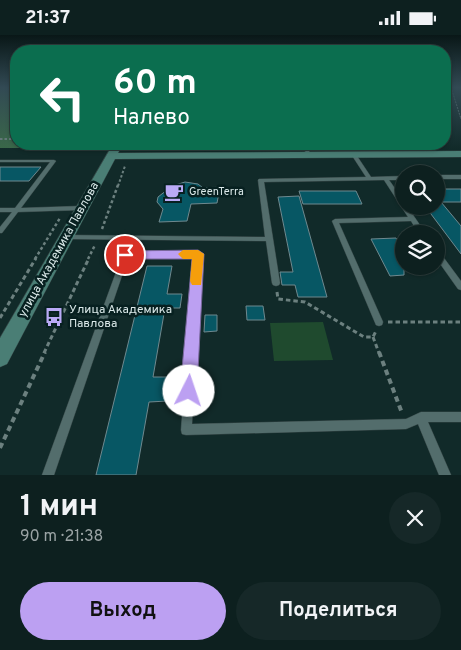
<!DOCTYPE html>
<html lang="ru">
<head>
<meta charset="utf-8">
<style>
  :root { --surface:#0d201f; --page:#162828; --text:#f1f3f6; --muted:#9aa3a4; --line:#2d3e3d; --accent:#bca0f2 }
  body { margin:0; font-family:Overpass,sans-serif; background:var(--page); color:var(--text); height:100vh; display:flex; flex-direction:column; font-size:19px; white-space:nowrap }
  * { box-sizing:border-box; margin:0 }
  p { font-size:16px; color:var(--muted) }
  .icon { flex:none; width:28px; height:28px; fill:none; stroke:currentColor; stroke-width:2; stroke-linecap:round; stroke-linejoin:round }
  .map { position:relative; height:440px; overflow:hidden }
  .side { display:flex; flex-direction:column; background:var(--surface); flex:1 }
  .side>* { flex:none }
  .top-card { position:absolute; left:10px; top:10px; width:441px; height:105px; border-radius:20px; box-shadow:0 1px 4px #0004,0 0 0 1px var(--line); background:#0b6e4f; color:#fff; overflow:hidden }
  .controls { position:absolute; left:395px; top:130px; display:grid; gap:10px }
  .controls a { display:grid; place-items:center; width:50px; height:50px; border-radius:50%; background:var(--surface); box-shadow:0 1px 4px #0004,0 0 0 1px var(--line); font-size:25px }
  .pin { position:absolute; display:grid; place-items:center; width:42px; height:42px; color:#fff; margin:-21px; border:2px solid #fff; border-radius:50%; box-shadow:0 1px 5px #0007 }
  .me { position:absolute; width:55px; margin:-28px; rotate:4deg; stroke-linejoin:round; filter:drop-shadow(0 0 4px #0008) }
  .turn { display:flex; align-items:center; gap:18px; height:105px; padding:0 20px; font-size:22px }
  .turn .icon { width:65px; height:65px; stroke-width:2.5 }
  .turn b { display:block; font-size:35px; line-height:42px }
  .round { display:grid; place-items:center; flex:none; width:52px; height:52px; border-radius:26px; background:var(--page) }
  .summary { display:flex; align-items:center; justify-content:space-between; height:85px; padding:0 20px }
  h1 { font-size:30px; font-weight:700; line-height:38px }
  .button { display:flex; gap:10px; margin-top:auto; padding:10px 20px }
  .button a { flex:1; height:58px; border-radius:30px; background:var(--accent); color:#111; font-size:20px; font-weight:700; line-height:58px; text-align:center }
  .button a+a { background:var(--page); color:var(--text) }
  .status { display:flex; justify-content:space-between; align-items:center; height:35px; padding:0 25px; background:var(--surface); direction:ltr }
  .status svg { height:14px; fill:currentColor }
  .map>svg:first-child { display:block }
  .green { fill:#1f4a2e }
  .forest { fill:#3a6849 }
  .building { fill:#075764; stroke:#6f898f }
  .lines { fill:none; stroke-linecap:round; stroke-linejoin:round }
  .lane-casing { stroke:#354646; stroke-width:1 }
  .secondary-casing { stroke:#354646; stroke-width:1 }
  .path-far4 { stroke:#6c807f; stroke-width:1; stroke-dasharray:2 1; stroke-linecap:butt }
  .path-far3 { stroke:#6c807f; stroke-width:2; stroke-dasharray:2.5 2; stroke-linecap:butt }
  .path-far2 { stroke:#6c807f; stroke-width:2.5; stroke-dasharray:3 2.5; stroke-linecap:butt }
  .path-far1 { stroke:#6c807f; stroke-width:3; stroke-dasharray:4.5 3; stroke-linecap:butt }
  .path { stroke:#6c807f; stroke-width:4; stroke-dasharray:5.5 4; stroke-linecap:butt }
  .lane { fill:#536d6c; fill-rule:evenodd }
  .secondary { fill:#4a7e75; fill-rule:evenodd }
  .route { fill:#bca0f2; stroke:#7a689d }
  .slow { fill:#f59e0b }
  .labels { text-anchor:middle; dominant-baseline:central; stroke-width:5; stroke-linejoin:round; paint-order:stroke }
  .far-poi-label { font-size:11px; fill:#dbe9e9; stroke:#072020; text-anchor:start }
  .street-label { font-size:12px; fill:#dbe9e9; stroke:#072020 }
  .poi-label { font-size:12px; fill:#dbe9e9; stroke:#072020; text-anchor:start }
</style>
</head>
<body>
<div class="status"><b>21:37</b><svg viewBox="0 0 49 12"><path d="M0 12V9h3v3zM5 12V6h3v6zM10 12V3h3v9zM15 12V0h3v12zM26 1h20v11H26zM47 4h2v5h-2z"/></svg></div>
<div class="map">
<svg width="461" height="440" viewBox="0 0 461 440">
  <rect width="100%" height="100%" fill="#112a29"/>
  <!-- green -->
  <path class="green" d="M323,287L333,325L274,326L270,288Z"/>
  <!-- forest -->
  <path class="forest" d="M0,52H16V109H46L31,113H0Z"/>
  <!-- building -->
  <g class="building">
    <path d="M0,132H41L29,146H0Z"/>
    <path d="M185,147L198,149L203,153L220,152L217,168L191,169L187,186L159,187L163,174L157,167L158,162L172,151Z"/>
    <path d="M436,154H461V167H441L461,191V219L425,171H436Z"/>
    <path d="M299,156H356L362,169H303Z"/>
    <path d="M299,161L327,262H298L295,250H282L280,237H293L278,162Z"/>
    <path d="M396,203L404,216V240L390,241L371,204Z"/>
    <path d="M147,231H172L167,259H182L180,273H165L153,342H172L168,366L149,367L136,440H96Z"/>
    <path d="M246,271H263L265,285H247Z"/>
    <path d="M205,280H217V296L204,297Z"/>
  </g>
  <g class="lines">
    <!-- lane casing -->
    <g class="lane-casing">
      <g id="lane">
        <path d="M303,109H307L310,119V120L306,119Z"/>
        <path d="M351,118H355L371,142L404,141V145H389L404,166V171H407L426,199H419L411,186L339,188L383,287L382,290L379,291L376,290L332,186L335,184L408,182L384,145L264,147L280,248L279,250L276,251L273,250L272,248L266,206L66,204L63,202L66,200L265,202L258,145L259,144L366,142L351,119Z"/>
        <path d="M0,125H54L56,126L21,173L81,171L84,173L81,175L18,177L2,198H0V192L12,177H0V173H15L50,127H0Z"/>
        <rect x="436" y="140" width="25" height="4"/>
        <path d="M436,214L438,215L461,246V255L458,254L436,223Z"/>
        <path d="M198,216L200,217L201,219L192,389L406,384L421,377H461V387H428L451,440H439L418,389L406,394L186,400L182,399L181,395L194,222L128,223L54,440H42L123,218Z"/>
      </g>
    </g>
    <!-- secondary casing -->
    <g class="secondary-casing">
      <path id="secondary" d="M113,109H123L118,118L461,116V122L115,124L7,329L0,332V303Z"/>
    </g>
    <!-- path-far4 -->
    <path class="path-far4" d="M451,52L461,84"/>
    <!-- path-far3 -->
    <g class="path-far3">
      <path d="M0,104H16"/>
      <path d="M118,151L125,131"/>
    </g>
    <!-- path-far2 -->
    <g class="path-far2">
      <path d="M102,194L118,150"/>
      <path d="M35,224L60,183"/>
      <path d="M88,224L95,210"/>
    </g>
    <!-- path-far1 -->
    <g class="path-far1">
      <path d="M277,257L278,264L305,267L364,302H373L376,296"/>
      <path d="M0,283L36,223"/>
      <path d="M388,287H461"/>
      <path d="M373,302L379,318"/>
      <path d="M44,318L89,223"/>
    </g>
    <!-- path -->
    <g class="path">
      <path d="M379,317L402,378"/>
      <path d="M0,413L45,317"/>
    </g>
    <!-- lane -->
    <use href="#lane" class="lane"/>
    <!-- secondary -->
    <use href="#secondary" class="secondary"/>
  </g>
  <!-- sky -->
  <linearGradient id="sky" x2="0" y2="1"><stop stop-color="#091717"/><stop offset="0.46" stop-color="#324a54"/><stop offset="1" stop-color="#324a54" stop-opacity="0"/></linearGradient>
  <rect width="461" height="114" fill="url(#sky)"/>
  <!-- route -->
  <path class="route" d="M198,215L204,219L197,356L194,362L189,364L183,362L180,356L192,224H125L119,220L125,216Z"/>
  <!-- slow -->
  <path class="slow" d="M183,215H198L204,219L201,250H192L190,246L192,224H183L178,219Z"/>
  <!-- icons -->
  <defs>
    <g id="cafe-bare" transform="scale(1.5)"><path d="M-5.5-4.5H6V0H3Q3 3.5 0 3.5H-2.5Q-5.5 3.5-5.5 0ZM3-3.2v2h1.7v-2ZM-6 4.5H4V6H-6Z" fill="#baaaf6" stroke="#072020" stroke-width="2.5" paint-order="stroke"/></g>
    <g id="bus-bare" transform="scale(1.5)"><path d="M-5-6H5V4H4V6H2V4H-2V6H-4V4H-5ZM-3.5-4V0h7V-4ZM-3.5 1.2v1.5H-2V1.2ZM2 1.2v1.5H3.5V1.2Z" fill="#baaaf6" stroke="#072020" stroke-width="2.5" paint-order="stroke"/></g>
  </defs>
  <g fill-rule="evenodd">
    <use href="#cafe-bare" x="174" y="157"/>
    <use href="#bus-bare" x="54" y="282"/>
  </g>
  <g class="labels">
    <!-- far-poi labels -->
    <g class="far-poi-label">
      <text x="189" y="157">GreenTerra</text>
    </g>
    <!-- street labels -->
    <g class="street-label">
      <text transform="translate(59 215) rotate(-61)">улица Академика Павлова</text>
    </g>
    <!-- poi labels -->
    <g class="poi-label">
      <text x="69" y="275">Улица Академика<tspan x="69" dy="14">Павлова</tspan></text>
    </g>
  </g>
</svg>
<div class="controls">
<a><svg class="icon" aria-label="search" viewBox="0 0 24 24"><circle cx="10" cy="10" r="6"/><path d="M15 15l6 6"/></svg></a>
<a><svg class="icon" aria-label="layers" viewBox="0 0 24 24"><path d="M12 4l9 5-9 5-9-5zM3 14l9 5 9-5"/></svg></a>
</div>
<div class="pin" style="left:125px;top:220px;background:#d93025"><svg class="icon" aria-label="arrive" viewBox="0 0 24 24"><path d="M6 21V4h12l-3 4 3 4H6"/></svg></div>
<svg class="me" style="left:189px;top:356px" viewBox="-20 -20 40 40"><circle r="19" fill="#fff"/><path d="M0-13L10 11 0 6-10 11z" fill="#bca0f2"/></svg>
<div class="top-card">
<div class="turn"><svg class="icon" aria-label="left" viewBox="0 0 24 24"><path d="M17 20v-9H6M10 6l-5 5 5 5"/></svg><div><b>60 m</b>Налево</div></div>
</div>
</div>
<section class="side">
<div class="summary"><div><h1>1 мин</h1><p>90 m · 21:38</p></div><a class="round"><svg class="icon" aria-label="close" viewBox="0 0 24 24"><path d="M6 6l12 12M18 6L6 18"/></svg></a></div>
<div class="button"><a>Выход</a><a>Поделиться</a></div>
</section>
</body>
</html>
